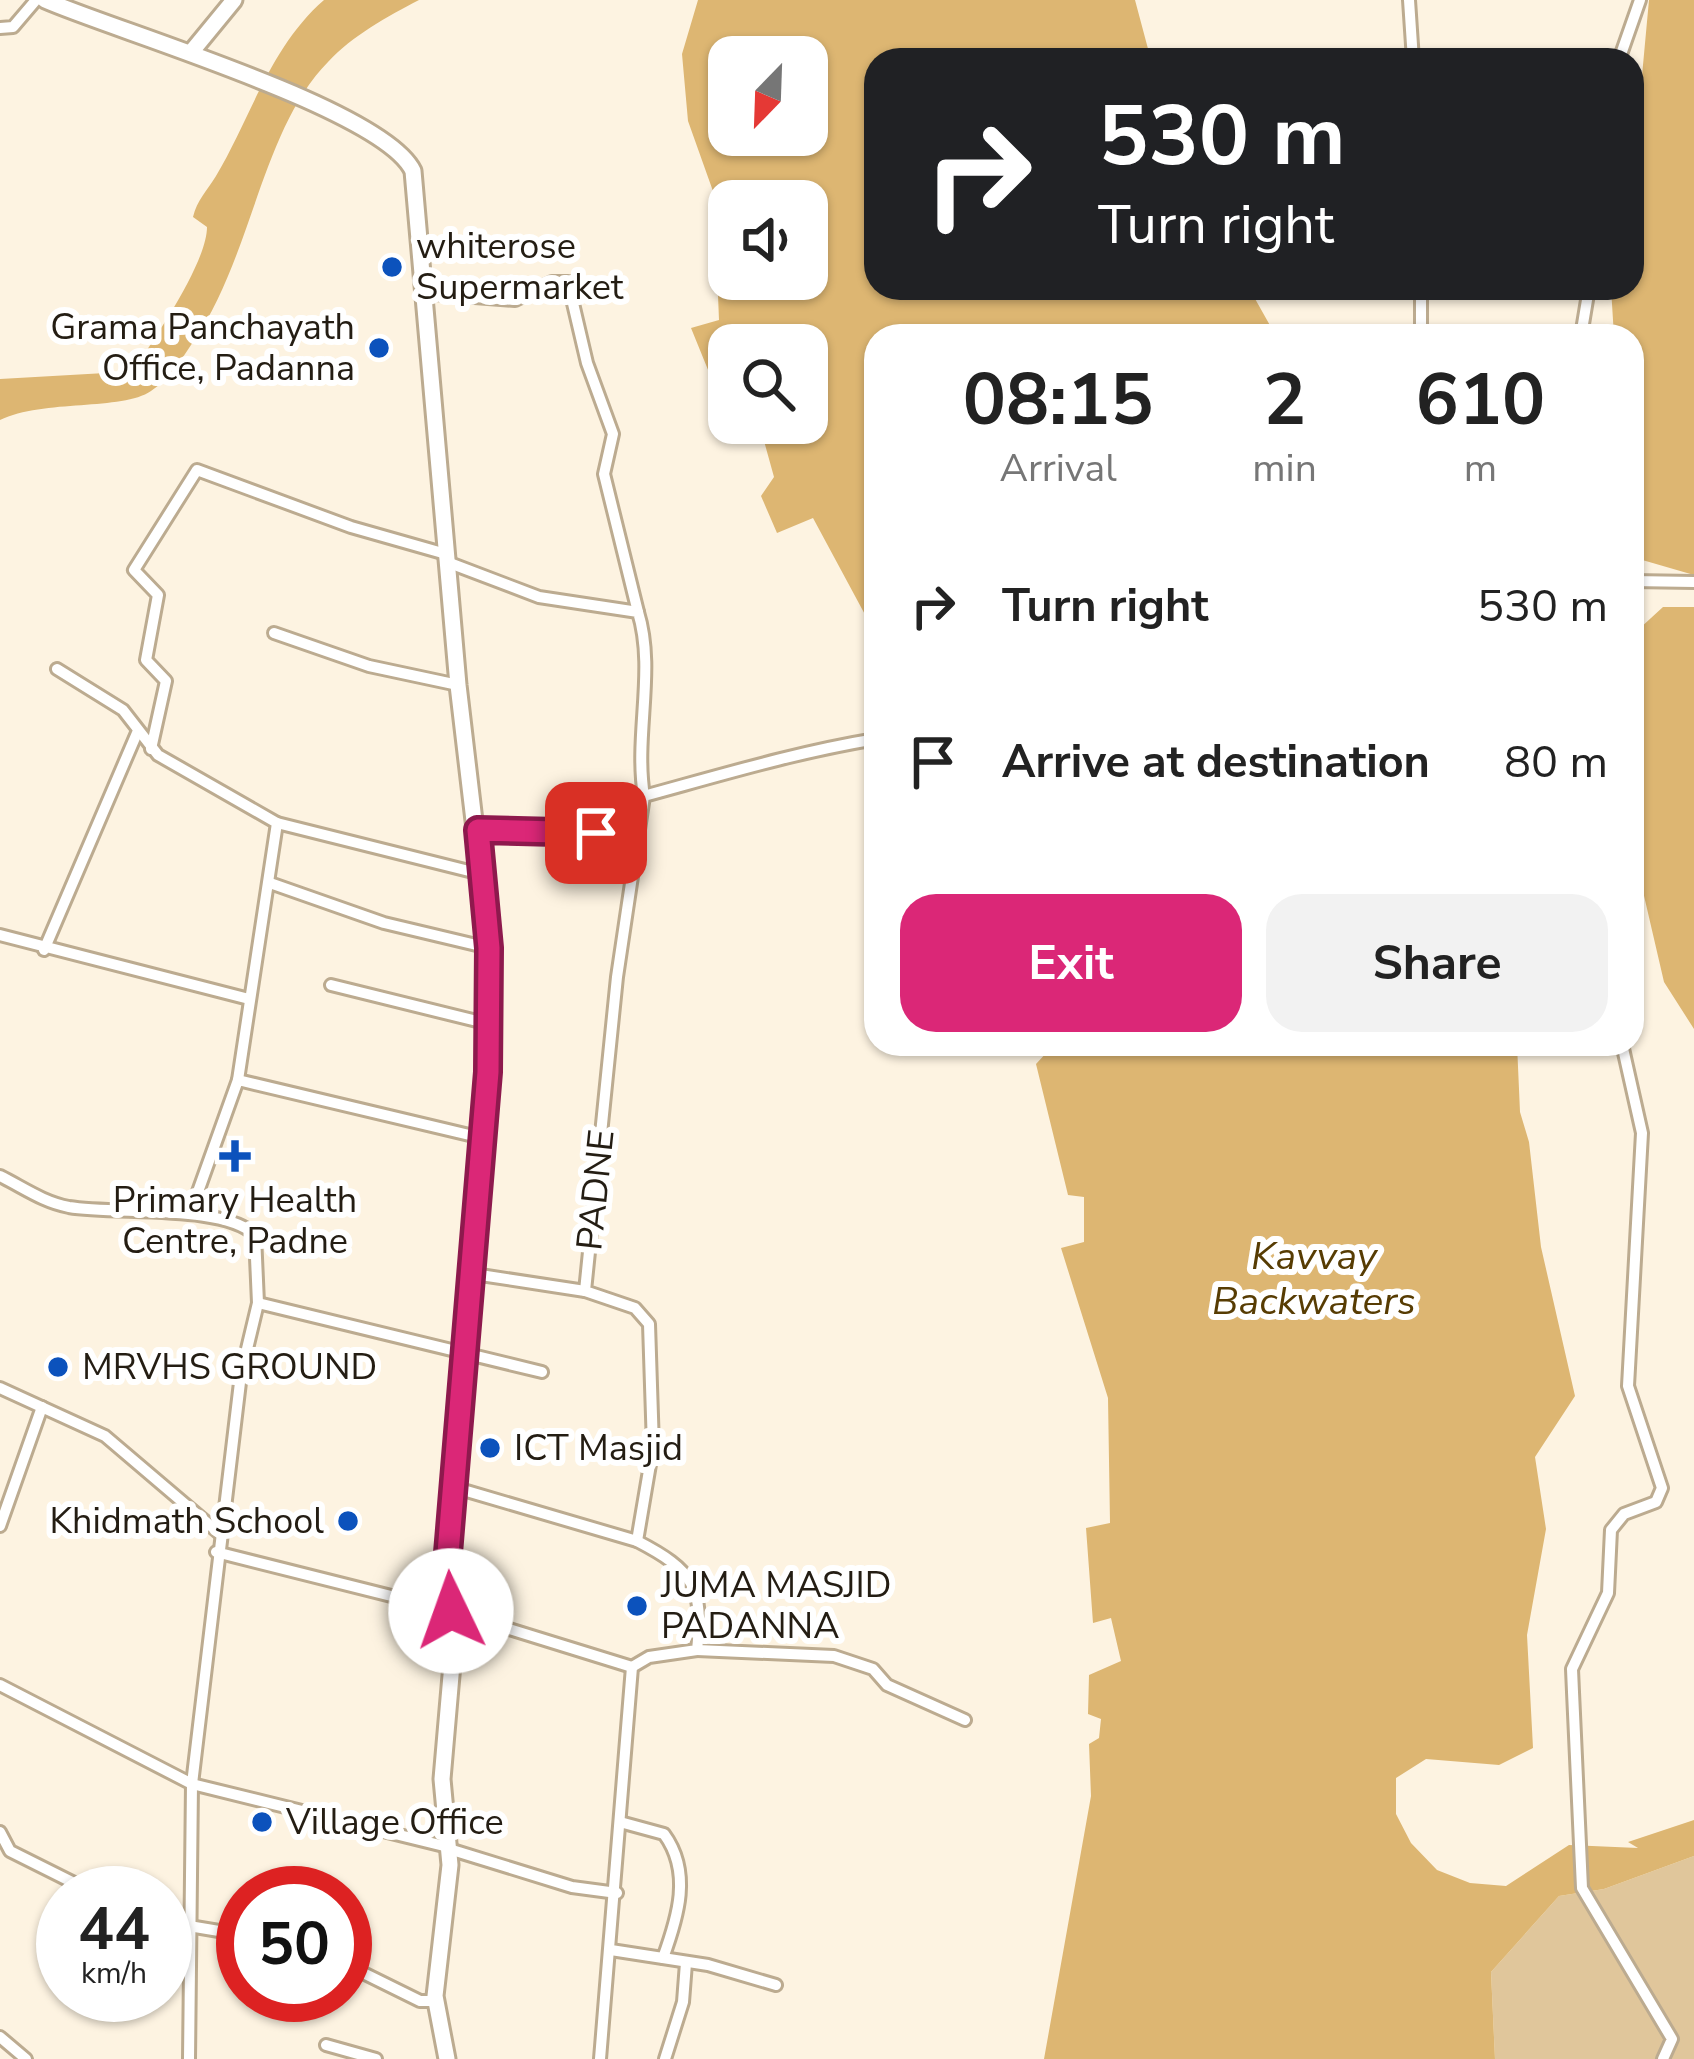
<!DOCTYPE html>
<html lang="en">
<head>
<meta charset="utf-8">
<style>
  :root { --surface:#fff; --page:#f2f2f2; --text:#222; --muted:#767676; --accent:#db2777 }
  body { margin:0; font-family:"Nunito Sans",sans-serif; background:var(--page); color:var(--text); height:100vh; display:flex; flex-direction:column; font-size:45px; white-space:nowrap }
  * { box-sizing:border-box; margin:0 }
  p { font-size:39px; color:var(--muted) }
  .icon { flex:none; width:66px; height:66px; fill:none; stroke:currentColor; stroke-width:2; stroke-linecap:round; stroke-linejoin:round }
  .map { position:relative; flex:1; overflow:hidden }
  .side { position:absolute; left:864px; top:324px; width:780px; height:732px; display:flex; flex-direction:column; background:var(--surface); border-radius:36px; box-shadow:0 3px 9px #0004 }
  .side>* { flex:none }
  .hud { position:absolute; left:864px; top:48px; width:780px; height:252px; border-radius:36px; box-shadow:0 3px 9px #0004; background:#202124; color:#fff; overflow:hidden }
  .needle { width:78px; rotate:203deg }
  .fabs { position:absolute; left:708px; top:36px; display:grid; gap:24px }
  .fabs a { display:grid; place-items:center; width:120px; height:120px; border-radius:24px; background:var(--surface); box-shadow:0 3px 9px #0004; font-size:60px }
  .speed { position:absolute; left:36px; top:1866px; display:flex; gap:24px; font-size:60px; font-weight:700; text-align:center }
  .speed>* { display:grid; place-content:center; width:156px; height:156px; border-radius:50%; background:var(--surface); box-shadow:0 3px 9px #0004; line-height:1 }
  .speed small { font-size:30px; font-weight:400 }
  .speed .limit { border:18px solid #d22; background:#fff; color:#111 }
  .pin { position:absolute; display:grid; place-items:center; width:102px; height:102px; color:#fff; margin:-51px; border-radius:24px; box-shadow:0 6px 18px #0006 }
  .me { position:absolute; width:132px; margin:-66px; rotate:357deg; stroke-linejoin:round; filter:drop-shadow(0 0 9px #0008) }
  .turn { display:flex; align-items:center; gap:42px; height:252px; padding:0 36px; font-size:54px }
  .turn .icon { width:156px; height:156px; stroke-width:2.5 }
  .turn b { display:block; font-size:84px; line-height:102px }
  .eta { display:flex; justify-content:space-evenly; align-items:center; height:204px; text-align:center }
  .eta b { font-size:72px; font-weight:700; line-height:84px }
  .action { display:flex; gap:24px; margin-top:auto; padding:24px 36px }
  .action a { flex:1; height:138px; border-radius:36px; background:var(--accent); color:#fff; font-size:48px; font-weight:700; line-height:138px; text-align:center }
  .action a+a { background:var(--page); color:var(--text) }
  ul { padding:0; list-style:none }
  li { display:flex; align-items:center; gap:36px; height:156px; padding:0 36px }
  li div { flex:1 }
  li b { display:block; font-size:45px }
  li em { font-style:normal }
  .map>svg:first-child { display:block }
  .green { fill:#e0c69b }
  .water { fill:#ddb672; fill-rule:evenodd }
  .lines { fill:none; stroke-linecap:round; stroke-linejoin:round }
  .street-casing { stroke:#bcab90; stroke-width:16 }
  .secondary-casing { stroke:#bcab90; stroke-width:21 }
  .street { stroke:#fff; stroke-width:10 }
  .secondary { stroke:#fff; stroke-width:15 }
  .route-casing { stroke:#8e194d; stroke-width:30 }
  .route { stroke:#db2777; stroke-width:21 }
  .poi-dot { fill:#0c52bc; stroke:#fff; stroke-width:4.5 }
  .labels { text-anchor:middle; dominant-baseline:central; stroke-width:12; stroke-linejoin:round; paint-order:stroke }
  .poi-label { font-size:36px; fill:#241d13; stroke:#fff; text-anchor:start }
  .street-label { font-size:36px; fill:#241d13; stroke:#fff }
  .water-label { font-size:39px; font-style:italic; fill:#573c03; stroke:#fff }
</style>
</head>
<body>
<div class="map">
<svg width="1694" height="2059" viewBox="0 0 1694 2059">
  <rect width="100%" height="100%" fill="#fdf3e1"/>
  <!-- green -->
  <path class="green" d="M1694,1856V2059H1495L1491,1972L1559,1896L1604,1889Z"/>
  <!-- water -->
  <g class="water">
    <path d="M324,0H419C388,16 352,36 328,62C261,130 252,258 193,342C181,360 170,378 151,391C122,411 44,399 0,420V379L123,372L139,362C159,332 207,261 207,227L193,217C197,200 207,191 216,176C251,117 270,47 324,0Z"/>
    <path d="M698,0H1135L1151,60H876V288H1249L1276,336H876V635L813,518L777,533L761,496L774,477L759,423H807V345H729L728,419L691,328L719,320L714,194L688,121L682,54ZM807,57V135H729V57ZM807,201V279H729V201Z"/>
    <path d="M1649,0H1694V575L1632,557V336H1614L1611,288H1632V184Z"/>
    <path d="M1663,607H1694V1029L1664,982L1632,844V628L1639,629Z"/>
    <path d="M1046,1044H1517L1520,1112L1529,1142L1541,1247L1575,1396L1535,1457L1546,1529L1527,1635L1533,1748L1499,1765L1426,1759L1396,1778V1814L1411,1843L1437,1870L1470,1883L1506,1886L1569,1845L1638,1848L1628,1842L1694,1820V1856L1604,1889L1559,1896L1491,1972L1495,2059H1044L1091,1796L1089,1744L1099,1738L1101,1719L1088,1714L1089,1675L1121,1661L1111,1618L1093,1623L1086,1528L1110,1523L1108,1398L1061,1248L1084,1242V1197L1068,1195L1036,1064L1048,1051Z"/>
  </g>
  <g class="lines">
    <!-- street casing -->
    <g class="street-casing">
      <g id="street">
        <path d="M1409,0L1413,60"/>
        <path d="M0,28L13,27L36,0"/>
        <path d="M1619,60L1640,0"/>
        <path d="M422,293L515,300L552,282H568L587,363L613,434L604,474L638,612"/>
        <path d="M1421,336V288"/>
        <path d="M1581,336L1589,288"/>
        <path d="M447,562L539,597L638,612C656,670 634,735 644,796"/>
        <path d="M1632,581L1694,582"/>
        <path d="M274,633L369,666L458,685"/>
        <path d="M57,669L123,710L158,755L277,823L238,1080"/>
        <path d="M151,749L166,681L146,660L158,595L134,570L197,470L351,527L446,554"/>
        <path d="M277,823L481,874"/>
        <path d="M478,829L636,834"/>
        <path d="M270,883L384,923L489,948"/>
        <path d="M0,935L249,999"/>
        <path d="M44,950L137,733"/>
        <path d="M331,985L489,1024"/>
        <path d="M1622,1044L1642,1133L1628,1386L1662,1488L1656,1502L1624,1514L1611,1530L1608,1593L1572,1669L1573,1692L1582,1888L1672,2039L1663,2059"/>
        <path d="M0,1176C24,1188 43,1202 69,1207C117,1215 223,1204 255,1235L258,1303L241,1374L192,1784L189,2059"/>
        <path d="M190,1214L238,1080L482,1138"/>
        <path d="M474,1274L585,1291"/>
        <path d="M258,1303L542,1372"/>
        <path d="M0,1388L105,1436L219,1533"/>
        <path d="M453,1487L637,1541"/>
        <path d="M0,1526L42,1407"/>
        <path d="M216,1552L451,1611L632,1667"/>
        <path d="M697,1650L834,1656L873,1669L887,1685L965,1720"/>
        <path d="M0,1685L192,1784L448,1847"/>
        <path d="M620,1822L664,1834C692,1872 678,1917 663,1958"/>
        <path d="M0,1832L10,1851L94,1893"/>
        <path d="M449,1849L572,1887L617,1893"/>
        <path d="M165,1924L189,1934"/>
        <path d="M189,1926L243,1935"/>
        <path d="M611,1950L708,1965L776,1985"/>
        <path d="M345,1964L420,2001H436"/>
        <path d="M0,2037L26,2059"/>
        <path d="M326,2045L376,2059"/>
        <path d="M600,2059L632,1667L649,1657L697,1650C704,1587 693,1570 637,1541L653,1447L649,1324L635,1308L585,1291L617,977L644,796C721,775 797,752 876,739"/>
        <path d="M665,2059L683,2002L686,1963"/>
      </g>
    </g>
    <!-- secondary casing -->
    <g class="secondary-casing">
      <g id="secondary">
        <path d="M45,0C115,31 384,109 413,171L458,685L489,948L488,1072L448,1553L454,1641L442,1779L450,1865L435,1996L447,2059"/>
        <path d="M193,50L234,0"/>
      </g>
    </g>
    <!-- street -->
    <use href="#street" class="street"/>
    <!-- secondary -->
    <use href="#secondary" class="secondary"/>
  </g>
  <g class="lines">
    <!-- route casing -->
    <g class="route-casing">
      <path id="route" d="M451,1611L448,1553L488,1072L489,948L478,830L596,833"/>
    </g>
    <!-- route -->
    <use href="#route" class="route"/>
  </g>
  <!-- markers -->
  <g class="poi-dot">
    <circle cx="392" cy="267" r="12"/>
    <circle cx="379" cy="348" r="12"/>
    <path d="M229 1138h12v12h12v12h-12v12h-12v-12h-12v-12h12z"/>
    <circle cx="58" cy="1367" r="12"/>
    <circle cx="490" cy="1448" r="12"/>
    <circle cx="348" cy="1521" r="12"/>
    <circle cx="637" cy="1606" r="12"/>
    <circle cx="262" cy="1822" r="12"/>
  </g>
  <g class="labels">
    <!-- poi labels -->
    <g class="poi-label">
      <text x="416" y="246">whiterose<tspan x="416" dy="41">Supermarket</tspan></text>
      <text x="355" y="327" text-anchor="end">Grama Panchayath<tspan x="355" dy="41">Office, Padanna</tspan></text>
      <text x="235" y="1200" text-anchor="middle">Primary Health<tspan x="235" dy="41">Centre, Padne</tspan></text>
      <text x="82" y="1367">MRVHS GROUND</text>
      <text x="514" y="1448">ICT Masjid</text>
      <text x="324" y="1521" text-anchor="end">Khidmath School</text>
      <text x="661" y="1585">JUMA MASJID<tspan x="661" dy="41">PADANNA</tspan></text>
      <text x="286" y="1822">Village Office</text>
    </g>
    <!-- street labels -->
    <g class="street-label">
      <text transform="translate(596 1190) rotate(-84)">PADNE</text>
    </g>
    <!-- water labels -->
    <g class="water-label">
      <text x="1314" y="1256">Kavvay<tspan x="1314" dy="45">Backwaters</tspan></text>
    </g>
  </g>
</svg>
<div class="fabs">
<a><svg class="needle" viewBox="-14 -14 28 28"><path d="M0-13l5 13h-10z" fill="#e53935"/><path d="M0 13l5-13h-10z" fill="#767676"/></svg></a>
<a><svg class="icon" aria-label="sound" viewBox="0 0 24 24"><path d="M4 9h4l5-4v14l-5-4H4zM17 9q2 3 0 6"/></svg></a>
<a><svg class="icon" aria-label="search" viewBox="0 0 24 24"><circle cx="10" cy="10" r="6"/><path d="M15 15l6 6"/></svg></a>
</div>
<div class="speed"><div>44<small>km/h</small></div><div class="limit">50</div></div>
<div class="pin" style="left:596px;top:833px;background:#d93025"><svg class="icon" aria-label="arrive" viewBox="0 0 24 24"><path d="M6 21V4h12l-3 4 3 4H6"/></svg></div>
<svg class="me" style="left:451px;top:1611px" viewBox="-20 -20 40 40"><circle r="19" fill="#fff"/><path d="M0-13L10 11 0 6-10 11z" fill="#db2777"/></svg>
<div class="hud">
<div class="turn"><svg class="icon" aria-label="right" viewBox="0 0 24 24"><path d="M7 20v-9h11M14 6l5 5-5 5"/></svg><div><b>530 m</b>Turn right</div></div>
</div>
<section class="side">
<div class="eta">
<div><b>08:15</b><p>Arrival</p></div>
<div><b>2</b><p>min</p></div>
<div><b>610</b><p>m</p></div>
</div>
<ul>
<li><svg class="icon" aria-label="right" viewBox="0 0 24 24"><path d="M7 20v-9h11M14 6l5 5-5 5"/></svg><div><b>Turn right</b></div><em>530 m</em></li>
<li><svg class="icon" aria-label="arrive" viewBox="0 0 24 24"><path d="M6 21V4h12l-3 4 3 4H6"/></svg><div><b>Arrive at destination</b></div><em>80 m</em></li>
</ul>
<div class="action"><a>Exit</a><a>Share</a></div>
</section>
</div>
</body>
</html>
